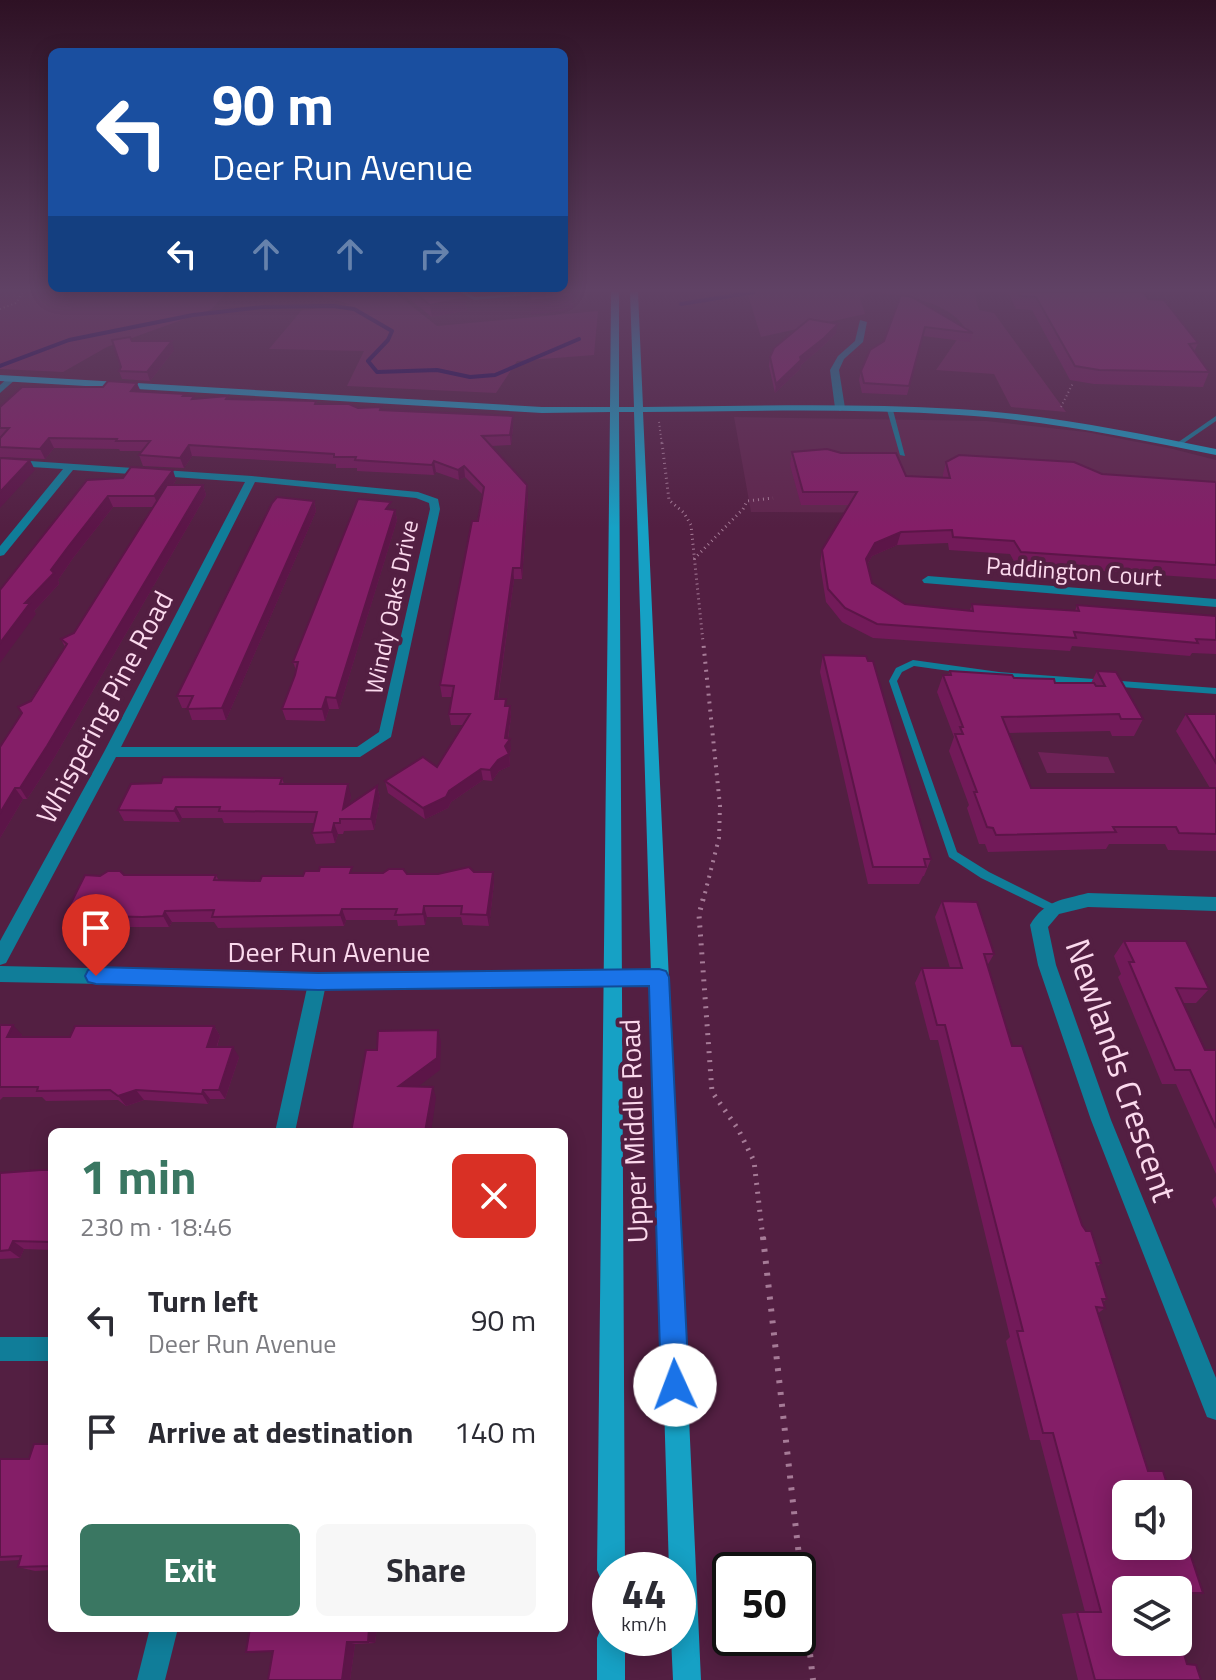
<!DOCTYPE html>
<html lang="en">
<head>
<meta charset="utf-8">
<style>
  :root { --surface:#fff; --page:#f7f7f7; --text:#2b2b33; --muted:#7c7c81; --accent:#3a7762 }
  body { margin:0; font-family:"Titillium Web",sans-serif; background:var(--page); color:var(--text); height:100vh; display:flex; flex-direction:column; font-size:30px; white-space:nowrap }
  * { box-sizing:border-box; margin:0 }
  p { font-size:26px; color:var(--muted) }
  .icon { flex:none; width:44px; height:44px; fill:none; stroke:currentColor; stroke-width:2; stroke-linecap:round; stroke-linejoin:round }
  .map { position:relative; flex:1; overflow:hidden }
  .drawer { position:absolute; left:48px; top:1128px; width:520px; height:504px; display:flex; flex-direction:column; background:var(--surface); border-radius:12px; box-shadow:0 4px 20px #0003 }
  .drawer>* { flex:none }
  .hud { position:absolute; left:48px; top:48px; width:520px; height:244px; border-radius:12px; box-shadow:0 4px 20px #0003; background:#1a4fa0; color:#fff; overflow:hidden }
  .buttons { position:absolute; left:1112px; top:1480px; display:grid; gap:16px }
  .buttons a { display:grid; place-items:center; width:80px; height:80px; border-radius:12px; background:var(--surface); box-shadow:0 4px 20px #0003; font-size:40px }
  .speed { position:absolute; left:592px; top:1552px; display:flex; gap:16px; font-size:40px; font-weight:700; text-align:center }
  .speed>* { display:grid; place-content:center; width:104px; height:104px; border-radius:50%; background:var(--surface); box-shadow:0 4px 20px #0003; line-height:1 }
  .speed small { font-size:20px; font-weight:400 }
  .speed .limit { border:4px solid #111; border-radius:12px; background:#fff; color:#111 }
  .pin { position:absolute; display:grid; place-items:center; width:68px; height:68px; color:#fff; margin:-82px -34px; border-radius:50% 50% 50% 0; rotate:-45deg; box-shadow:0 0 8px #0007 }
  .pin .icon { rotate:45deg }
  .me { position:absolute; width:88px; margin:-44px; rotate:358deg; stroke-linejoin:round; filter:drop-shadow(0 0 6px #0008) }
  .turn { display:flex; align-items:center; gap:28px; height:168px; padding:0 32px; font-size:36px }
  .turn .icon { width:104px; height:104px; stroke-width:2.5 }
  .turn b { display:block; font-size:56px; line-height:68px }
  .lanes { display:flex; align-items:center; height:76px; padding:0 32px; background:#0003; justify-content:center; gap:40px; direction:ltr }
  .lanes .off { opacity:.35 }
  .round { display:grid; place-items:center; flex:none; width:84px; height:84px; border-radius:12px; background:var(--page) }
  .headline { display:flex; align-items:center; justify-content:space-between; height:136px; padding:0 32px }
  h1 { font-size:48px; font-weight:700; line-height:60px; color:var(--accent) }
  .primary-button { display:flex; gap:16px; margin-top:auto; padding:16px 32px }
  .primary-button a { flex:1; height:92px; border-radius:12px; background:var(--accent); color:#fff; font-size:32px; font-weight:700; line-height:92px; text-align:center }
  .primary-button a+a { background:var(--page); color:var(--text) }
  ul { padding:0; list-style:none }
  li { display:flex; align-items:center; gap:24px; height:112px; padding:0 32px }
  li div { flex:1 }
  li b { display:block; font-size:30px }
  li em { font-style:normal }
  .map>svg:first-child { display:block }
  .built { fill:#60254d }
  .green { fill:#6e2257 }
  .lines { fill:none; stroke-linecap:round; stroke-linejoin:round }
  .stream { stroke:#1c0a57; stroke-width:4 }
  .path-far4 { stroke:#a67b97; stroke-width:2; stroke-dasharray:1 3; stroke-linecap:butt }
  .path-far3 { stroke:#a67b97; stroke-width:3; stroke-dasharray:1 4; stroke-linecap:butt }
  .path-far2 { stroke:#a67b97; stroke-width:4; stroke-dasharray:2 6; stroke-linecap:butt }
  .path-far1 { stroke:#a67b97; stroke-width:5; stroke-dasharray:2 7; stroke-linecap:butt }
  .path { stroke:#a67b97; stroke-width:6; stroke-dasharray:3 9; stroke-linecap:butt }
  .lane { fill:#107d99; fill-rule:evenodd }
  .street { fill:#107d99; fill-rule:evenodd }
  .secondary { fill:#16a1c5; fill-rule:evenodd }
  .wall { fill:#721a59 }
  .shaded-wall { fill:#5c1548 }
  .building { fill:#841e67; stroke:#5c1548; stroke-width:2 }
  .route { fill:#1a73e8; stroke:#114b97; stroke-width:2 }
  .labels { text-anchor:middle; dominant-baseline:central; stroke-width:8; stroke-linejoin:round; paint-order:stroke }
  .far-street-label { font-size:24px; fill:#fbd9ed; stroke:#531f42 }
  .street-label { font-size:28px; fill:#fbd9ed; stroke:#531f42 }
  .near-street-label { font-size:34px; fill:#fbd9ed; stroke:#531f42 }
</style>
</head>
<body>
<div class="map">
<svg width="1216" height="1680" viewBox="0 0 1216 1680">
  <rect width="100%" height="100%" fill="#531f42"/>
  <!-- built -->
  <path class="built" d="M734,417L987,421L1086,432L1173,449L1216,460V537L927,513L751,512Z"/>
  <!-- green -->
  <g class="green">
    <path d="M0,292H79L98,296L114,292H226L212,309L107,347L63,372L0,369Z"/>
    <path d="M309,292H394L437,326L598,311L594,355L517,361L496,393L347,386L364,351L269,349L302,310L352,305Z"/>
    <path d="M747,292H869L860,298L865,314L761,337Z"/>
    <path d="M869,292H974L979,310L994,313L1066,412L1011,407L994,374L936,370L965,328C949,301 898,293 869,292Z"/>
    <path d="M1038,752L1108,757L1115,773H1047Z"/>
  </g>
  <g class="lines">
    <!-- stream -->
    <g class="stream">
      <path d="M681,304L754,292"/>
      <path d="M0,366L69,340L193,315L263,307L333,306L354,309L392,331L388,340L368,361L377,372L437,370L470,377L495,375L579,339"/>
    </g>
    <!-- path-far4 -->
    <g class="path-far4">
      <path d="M0,309L16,303L23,292"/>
      <path d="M1061,407L1073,383"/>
      <path d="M659,422L662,445"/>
    </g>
    <!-- path-far3 -->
    <g class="path-far3">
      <path d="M662,443L669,500L684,513L691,525L703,642"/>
      <path d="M694,559L743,509L747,501L773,498"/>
    </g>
    <!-- path-far2 -->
    <path class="path-far2" d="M703,901L719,838L720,806L703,640"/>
    <!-- path-far1 -->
    <path class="path-far1" d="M703,899L699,915L712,1092L738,1129L754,1161L763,1239"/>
    <!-- path -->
    <path class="path" d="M763,1237L813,1680"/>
    <!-- lane -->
    <g class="lane">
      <path d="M460,292H466L475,297L538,292H561L474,300Z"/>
      <path d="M890,408L893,410L905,456L900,455L887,410Z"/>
      <path d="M1216,416V421L1181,445H1177V443Z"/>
      <path d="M913,660L999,672L1216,688V694L999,678L914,666L902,672L897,681L957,852L989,872L1057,906L1058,909L1057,912L1053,913L981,878L949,857L889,681L896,668Z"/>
    </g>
    <!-- street -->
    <g class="street">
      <path d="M860,320L867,322L863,342L844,359L839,370L845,408L840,411L835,408L830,370L838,356L855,341Z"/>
      <path d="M9,377L16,379L0,393V385Z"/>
      <path d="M0,459L252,476L418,492L438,499L440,509L391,737L360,757H116L6,963L0,965V941L104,752L245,482L73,470L4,555L0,556V546L63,469L0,465ZM255,482L416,498L429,503L430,509L379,732L357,747H121Z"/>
      <path d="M928,576L1216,599V607L924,583L922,580Z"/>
      <path d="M1088,893L1216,897V911L1088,907L1059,914L1048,927L1056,965L1111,1120L1216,1378V1420L1207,1417L1091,1120L1038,965L1030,925C1045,900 1062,900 1088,893Z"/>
      <path d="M0,966L318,973L659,969L665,972L668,977L665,982L659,985L325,989L295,1132H275L307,988L0,982Z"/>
      <rect x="0" y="1337" width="52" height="24"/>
      <path d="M150,1628H178L165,1680H137Z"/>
    </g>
    <!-- secondary -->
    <g class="secondary">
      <path d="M611,292H619V407H634L630,292H638L643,407C748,406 854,403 958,409C1046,414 1131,432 1216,449V455C1131,438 1046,420 959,415C854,408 748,411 643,412L701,1680H673L671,1638H678V1570H669L634,412H619L625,1570H610V1583L601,1580L597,1570L610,412L542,413L0,381V375L542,407H610Z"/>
      <path d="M610,1624V1638H625V1680H597V1638L601,1628Z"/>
    </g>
  </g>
  <!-- wall -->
  <g class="wall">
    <path d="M271,292H297L271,293Z"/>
    <path d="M400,292H458L465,298L467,310L432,317Z"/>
    <path d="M1008,292H1143L1148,299L1198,343L1194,352L1209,372L1203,387L1094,384L1070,380L1032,310L1016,309Z"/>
    <path d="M901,295L973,333L970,342L923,336L907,395L862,393L859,380L861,371L884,341Z"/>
    <path d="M836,333L823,346L801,365L800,369L775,393L769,366L770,357Z"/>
    <path d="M132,341L174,350L150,381L122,379L119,371L121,367Z"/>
    <path d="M140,391L185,394L186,396L195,399L316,401L317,404L513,426L511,445L491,446L528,496L522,579H514L498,699H506V706H510L511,717L508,739L511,750L509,754L510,766L499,771L492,781L483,780L451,802L448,808L425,819L388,793L385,781L437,767L463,725H451L449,714L452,697H442L440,685L483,495L465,477L459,480L436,472L434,475L357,471V468H336V464L192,456L184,468L143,466L139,455L142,451H120L119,449L54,448L45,459L0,457V407Z"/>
    <path d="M792,452L906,476L943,478V474L946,462L1102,474L1216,482V579L1016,565L1010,554L949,550L948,543L897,545L872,556L867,565L872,583L905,604L970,610L972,604L1075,611L1077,605L1216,616V654L1192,653L1190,656L1072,646L1070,651L873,638L842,622L826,602L820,564L822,550L850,505H801L790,465Z"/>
    <path d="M123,478L176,480L173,485H203L206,495L54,758L27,799H23L0,838V747L65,647L61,639L74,633L153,507H113L73,558L58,580L59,584L34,611L36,614L0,590Z"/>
    <path d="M314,501L316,511L226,720H192L188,708H182L177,696Z"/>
    <path d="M393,510H395L397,520L339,709H329L325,721L286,720L282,709L295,675L296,670L293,662Z"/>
    <path d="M823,655L931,859L924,876H923L919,884H868L820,672Z"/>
    <path d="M950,671L1055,683H1091L1097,671L1143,719L1134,736H1112L1110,731L1008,733L1031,788H1210L1176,731L1186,714H1216V851L1168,850L1165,844H1109L1106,849L988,852L985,844H979L967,808L969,805L949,751L954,737L937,692L943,675H948Z"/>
    <path d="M282,778L284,784L351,796L349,804L377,786L380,798L374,830L344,831L343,834H338L335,843L316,844L312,833L314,823H224L222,818H182L180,822L124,821L118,810Z"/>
    <path d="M474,872L494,883L489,926L463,925L461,917H427L425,925L398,926L397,920H346L344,926L218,928L214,922H172L169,927H109L106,922H75L67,911L124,875H216L219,881H260L303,876L354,873L438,874Z"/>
    <path d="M942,901L994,954L987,966L1012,1046L1082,1225L1101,1263L1097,1267L1107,1299L1103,1302L1105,1308L1097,1314L1148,1471L1203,1593L1178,1596V1590H1126L1201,1680H1078L1062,1614L1085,1612L1040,1440H1030L1006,1341L1010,1337L938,1040H930L915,983L922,968H950L935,917Z"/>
    <path d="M1124,941L1209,989L1196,1003H1183L1205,1050H1216V1174L1176,1084H1162L1118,977L1121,974L1114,956Z"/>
    <path d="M0,1025L22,1035L21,1037H70L214,1026L220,1036L217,1047L239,1057L225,1099H210L208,1104L144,1100L126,1106L118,1100L46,1101L42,1097H3L0,1100Z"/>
    <path d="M52,1170V1250L24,1249L20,1258L0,1259V1173Z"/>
    <path d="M1216,1196V1209L1212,1200Z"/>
    <path d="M52,1444V1570L35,1571L18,1567L20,1560L0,1561V1459H29Z"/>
    <path d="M377,1628L375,1643L355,1644L350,1680H268L273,1652H246Z"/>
  </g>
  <!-- shaded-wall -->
  <g class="shaded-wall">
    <path d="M573,292V309L531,315L530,301Z"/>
    <path d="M465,298L467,310L432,317L430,305Z"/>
    <path d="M838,324L836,333L823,346L801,365L800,369L775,393L776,384L800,357Z"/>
    <path d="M172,341L174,350L150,381L147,372Z"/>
    <path d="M137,383L141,392L131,391Z"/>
    <path d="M513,416V426L511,445L510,435Z"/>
    <path d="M49,438L54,448L45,459L40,449Z"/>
    <path d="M189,445L192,456L184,468L180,458Z"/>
    <path d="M30,460L35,470L0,508V492Z"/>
    <path d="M434,461L436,472L434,475L432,465Z"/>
    <path d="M464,466L465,477L459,480L458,470Z"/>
    <path d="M173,470L176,480L159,507L154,496Z"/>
    <path d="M203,485L206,495L54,758L27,799L20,788Z"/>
    <path d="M527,485L528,496L522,579L521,568Z"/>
    <path d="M108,496L113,507L73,558L58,580L59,584L34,611L36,614L0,663V643L25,603L51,570L68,547Z"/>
    <path d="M314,501L316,511L226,720L222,708Z"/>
    <path d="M395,510L397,520L339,709L336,698Z"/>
    <path d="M901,532L897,545L872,556L863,572L866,559L875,543Z"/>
    <path d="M513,568L514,579L496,711L495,699Z"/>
    <path d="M326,697L329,709L325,721L322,709Z"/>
    <path d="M510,706L511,717L507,743L510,739L511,750L509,754L510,766L499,771L492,781L490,770L505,738Z"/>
    <path d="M481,769L483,780L451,802L448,808L425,819L423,808Z"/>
    <path d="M348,784L351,796L346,820L343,809Z"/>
    <path d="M377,786L380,798L374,830L371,819Z"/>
    <path d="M15,788L23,799L0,838V813Z"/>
    <path d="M176,807L182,818L180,822L174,811Z"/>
    <path d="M334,823L338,834L335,843L332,832Z"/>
    <path d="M493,872L494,883L489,926L487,915Z"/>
    <path d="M424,906L427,917L425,925L423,914Z"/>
    <path d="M342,909L346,920L344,926L340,915Z"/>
    <path d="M165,911L172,922L169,927L163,916Z"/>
    <path d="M13,1025L22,1035L16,1047L7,1037Z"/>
    <path d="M214,1026L220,1036L213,1057L207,1047Z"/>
    <path d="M438,1030L441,1042L440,1070L403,1098L399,1086Z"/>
    <path d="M233,1047L239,1057L225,1099L219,1090Z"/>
    <path d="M433,1087L436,1098L431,1132H425Z"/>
    <path d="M136,1090L144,1100L126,1106L118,1096Z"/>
    <path d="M203,1090L210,1099L208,1104L202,1094Z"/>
    <path d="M13,1241L24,1249L20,1258L9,1250Z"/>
    <path d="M369,1628H377L375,1643L368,1642Z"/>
    <path d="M347,1642L355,1644L350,1680H342Z"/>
  </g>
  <!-- building -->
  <g class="building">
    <path d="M414,292H458L465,298L430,305Z"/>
    <path d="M531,292H573V296L530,301Z"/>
    <path d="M1018,292H1143L1148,299L1164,300L1198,343L1189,344L1209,372L1099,370L1075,366L1036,297L1020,296Z"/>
    <path d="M901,295L912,297L973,333L925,327L909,386L864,383L861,371L870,350L884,341Z"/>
    <path d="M809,319L838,324L824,338L800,357L801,360L776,384L770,357L774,348Z"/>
    <path d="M130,337L132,341H172L147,372L119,371L121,367L112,340Z"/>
    <path d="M108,381L137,383L131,391L185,394L183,396H194L192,399L228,396L226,399L316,401L315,404H349L358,408L381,407L380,410L513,416L510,435L482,436L527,485L521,568H513L495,699H506L505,706H510L505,738L510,739L505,746L509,754L498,760L490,770L481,769L449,791L446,797L423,808L385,781L423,757L437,767L470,714H449L454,686L440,685L472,521H478L484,487L464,466L458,470L434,461L432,465L355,460L356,457H334V454L189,445L180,458L139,455L150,441H116L117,439L49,438L40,449L0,447V438L9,428H0V407L22,387H103Z"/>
    <path d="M827,449L841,453H896L906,476L950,478L946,462L959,455L1074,462L1102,474L1216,482V565L1021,552L1014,541L953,537L952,530L901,532L875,543L866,559L872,583L905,604L973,611L972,604L1079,611L1077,605L1216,616V640L1196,639L1198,643L1074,632L1076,638L877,624L845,608L828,589L822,550L857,492H803L792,452Z"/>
    <path d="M0,458L30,460L0,492Z"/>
    <path d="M131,467L173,470L154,496H108L68,547L51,570L54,573L25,603H30L0,643V590L87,480L123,478Z"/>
    <path d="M167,485H203L47,746L20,788H15L0,813V747L22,713L18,707L31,701L67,644L61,639L74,633Z"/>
    <path d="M277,497L314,501L222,708L187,709L193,696H177L272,503Z"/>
    <path d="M358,499L391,502L386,509L395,510L336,698L326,697L322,709H282L295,675L298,662H293Z"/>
    <path d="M823,655L866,656L868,661H873L931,859H924L926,867H873Z"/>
    <path d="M950,671L1012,675L1014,678L1054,679L1055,683H1094L1096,686H1105L1097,671L1116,672L1143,719H1121L1119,714L1002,717L1031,788H1216V834L1179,833L1176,827H1113L1116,832L996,835L993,828L987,827L974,792H977L955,734H963L960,727H963L943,675H951Z"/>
    <path d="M1186,714H1216V763Z"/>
    <path d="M163,777L282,778L280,784H348L343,809L377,786L371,819H340V823H334L332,832L312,833L317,812L219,811L220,807H176L174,811L118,810L131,784L161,783Z"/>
    <path d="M320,867H352L350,873H383L389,869H403L407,874H438L469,867L474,872H493L487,915L461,914L462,906H424L423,914L395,915L397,909H342L340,915L212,917L214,910L165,911L163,916L142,917L102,916L104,911H67L85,875L100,876L108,871H120L124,875H216L214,880L260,881L262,876H303L305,871H319Z"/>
    <path d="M942,901L977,902L994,954H984L1012,1046H1022L1082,1225L1086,1231H1091L1101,1263H1096L1107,1299H1102L1105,1308L1096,1307L1148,1471H1163L1170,1494H1126V1546H1178V1517L1203,1593H1178V1590H1126V1642H1178V1634L1187,1664L1196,1665L1201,1680H1095L1077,1612H1101L1053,1433H1043L1017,1331H1023L945,1025H937L922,968H962Z"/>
    <path d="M1124,941H1186L1209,989L1176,988L1205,1050H1216V1128L1190,1070H1175L1129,962H1134Z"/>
    <path d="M0,1025H13L7,1037H70L75,1026H214L207,1047H233L219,1090H203L202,1094L136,1090L118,1096L110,1090L37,1091L38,1087H0Z"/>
    <path d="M438,1030L437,1058L399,1086L433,1087L425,1132H351L366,1050H377L378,1031Z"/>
    <path d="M41,1170H52V1242L13,1241L9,1250L0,1251V1173Z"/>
    <path d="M34,1444H52V1562L51,1566L18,1567L21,1556L0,1557V1459H29Z"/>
    <path d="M250,1628H369L368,1642H347L342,1680H268L273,1651L246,1652Z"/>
  </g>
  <!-- sky -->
  <linearGradient id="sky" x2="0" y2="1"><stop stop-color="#2e1124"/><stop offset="0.55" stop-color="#604265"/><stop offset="1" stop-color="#604265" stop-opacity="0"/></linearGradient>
  <rect width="1216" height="528" fill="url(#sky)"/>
  <!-- route -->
  <path class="route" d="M96,967L318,973L659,969L666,971L669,977L689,1385L685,1395L675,1399L665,1395L661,1385L649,986L318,990L96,984L88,982L85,976L88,970Z"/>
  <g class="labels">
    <!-- far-street labels -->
    <g class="far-street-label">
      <text transform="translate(1074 571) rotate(4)">Paddington Court</text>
      <text transform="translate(391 607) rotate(-78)">Windy Oaks Drive</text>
    </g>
    <!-- street labels -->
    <g class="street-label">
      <text transform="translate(104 707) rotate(-62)">Whispering Pine Road</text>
      <text x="329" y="951">Deer Run Avenue</text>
      <text transform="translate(633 1131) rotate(-92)">Upper Middle Road</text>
    </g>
    <!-- near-street labels -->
    <g class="near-street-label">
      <text transform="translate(1122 1070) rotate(71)">Newlands Crescent</text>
    </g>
  </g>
</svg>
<div class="buttons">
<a><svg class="icon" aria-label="sound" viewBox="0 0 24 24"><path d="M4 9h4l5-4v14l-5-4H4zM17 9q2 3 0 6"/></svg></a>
<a><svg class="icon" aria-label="layers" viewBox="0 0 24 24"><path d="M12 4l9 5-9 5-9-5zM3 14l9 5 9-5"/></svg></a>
</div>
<div class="speed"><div>44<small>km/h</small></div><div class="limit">50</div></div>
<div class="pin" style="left:96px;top:976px;background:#d93025"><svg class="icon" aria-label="arrive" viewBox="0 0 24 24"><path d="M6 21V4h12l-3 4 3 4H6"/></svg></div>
<svg class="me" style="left:675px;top:1385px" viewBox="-20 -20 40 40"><circle r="19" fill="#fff"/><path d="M0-13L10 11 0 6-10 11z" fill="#1a73e8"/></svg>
<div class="hud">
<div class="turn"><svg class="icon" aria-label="left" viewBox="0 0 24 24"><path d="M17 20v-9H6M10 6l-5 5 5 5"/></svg><div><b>90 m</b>Deer Run Avenue</div></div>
<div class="lanes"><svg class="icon" aria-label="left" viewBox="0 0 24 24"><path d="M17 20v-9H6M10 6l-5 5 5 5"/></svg><svg class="icon off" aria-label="ahead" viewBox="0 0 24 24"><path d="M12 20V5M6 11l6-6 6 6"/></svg><svg class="icon off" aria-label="ahead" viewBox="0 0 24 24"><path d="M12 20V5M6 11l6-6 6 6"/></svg><svg class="icon off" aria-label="right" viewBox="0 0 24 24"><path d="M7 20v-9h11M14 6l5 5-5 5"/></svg></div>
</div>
<section class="drawer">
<div class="headline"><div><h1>1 min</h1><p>230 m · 18:46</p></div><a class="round" style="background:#d93025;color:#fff"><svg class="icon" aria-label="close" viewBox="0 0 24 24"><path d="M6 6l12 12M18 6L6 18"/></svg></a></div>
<ul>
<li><svg class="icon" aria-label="left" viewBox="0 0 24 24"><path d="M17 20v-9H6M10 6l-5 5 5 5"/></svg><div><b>Turn left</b><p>Deer Run Avenue</p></div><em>90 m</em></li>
<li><svg class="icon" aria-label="arrive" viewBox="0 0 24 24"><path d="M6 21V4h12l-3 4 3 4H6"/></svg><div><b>Arrive at destination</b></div><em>140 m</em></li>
</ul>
<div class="primary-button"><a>Exit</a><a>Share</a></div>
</section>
</div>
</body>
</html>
